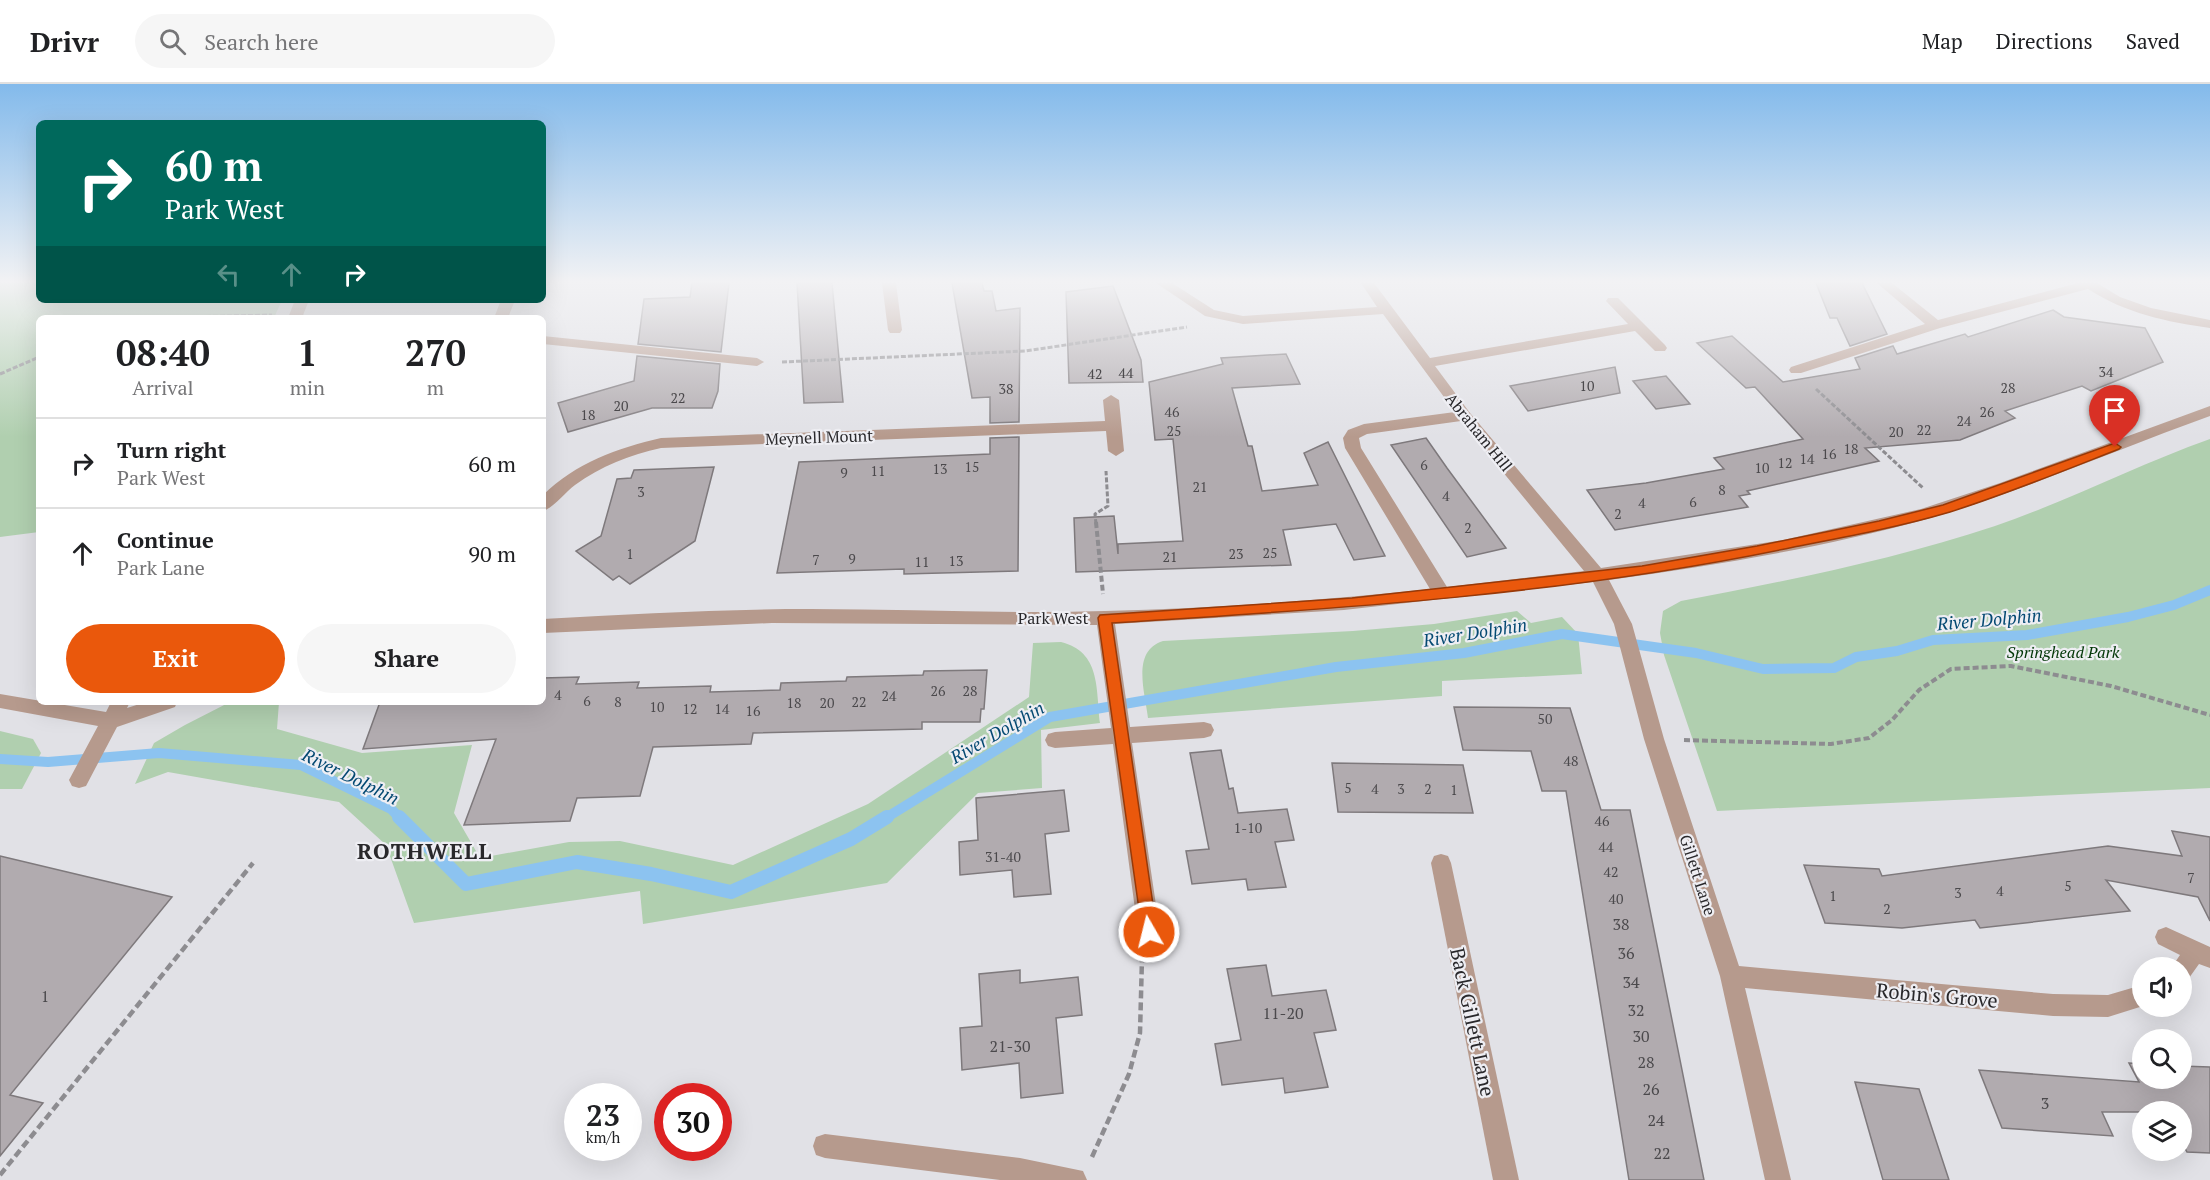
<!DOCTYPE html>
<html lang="en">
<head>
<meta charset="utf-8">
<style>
  :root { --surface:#fff; --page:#f6f6f6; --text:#202124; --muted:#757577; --line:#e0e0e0; --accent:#ea580c }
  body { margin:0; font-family:"PT Serif",serif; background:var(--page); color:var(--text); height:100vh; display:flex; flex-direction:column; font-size:22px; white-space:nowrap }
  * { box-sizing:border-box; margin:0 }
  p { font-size:20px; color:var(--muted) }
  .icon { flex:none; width:33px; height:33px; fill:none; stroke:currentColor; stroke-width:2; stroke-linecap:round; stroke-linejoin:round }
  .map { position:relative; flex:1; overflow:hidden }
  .details { position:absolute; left:36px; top:231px; width:510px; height:390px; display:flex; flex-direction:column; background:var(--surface); border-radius:9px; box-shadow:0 6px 24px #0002 }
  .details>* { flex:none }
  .top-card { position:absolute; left:36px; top:36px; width:510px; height:183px; border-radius:9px; box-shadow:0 6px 24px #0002; background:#00695c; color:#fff; overflow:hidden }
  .fabs { position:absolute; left:2132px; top:873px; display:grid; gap:12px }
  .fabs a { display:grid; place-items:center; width:60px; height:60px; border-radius:50%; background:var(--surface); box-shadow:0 6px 24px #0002; font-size:30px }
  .speed { position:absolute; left:564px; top:999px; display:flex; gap:12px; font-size:30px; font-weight:700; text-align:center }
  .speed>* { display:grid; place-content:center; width:78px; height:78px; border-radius:50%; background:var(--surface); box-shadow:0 6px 24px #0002; line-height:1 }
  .speed small { font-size:15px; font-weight:400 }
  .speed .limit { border:9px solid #d22; background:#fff; color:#111 }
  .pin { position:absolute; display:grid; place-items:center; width:51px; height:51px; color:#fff; margin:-62px -26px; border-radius:50% 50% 50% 0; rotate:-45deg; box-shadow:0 0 6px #0007 }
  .pin .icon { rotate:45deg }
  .me { position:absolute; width:66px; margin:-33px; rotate:352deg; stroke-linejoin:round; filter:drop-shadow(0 0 4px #0008) }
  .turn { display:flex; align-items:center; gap:21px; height:126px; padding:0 30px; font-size:27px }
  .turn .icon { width:78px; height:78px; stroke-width:2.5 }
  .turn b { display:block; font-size:42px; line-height:51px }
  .lanes { display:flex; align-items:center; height:57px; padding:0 30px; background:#0003; justify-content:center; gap:30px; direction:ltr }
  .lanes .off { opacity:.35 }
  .eta { display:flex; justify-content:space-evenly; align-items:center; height:102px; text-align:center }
  .eta b { font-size:36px; font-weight:700; line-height:42px }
  .action { display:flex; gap:12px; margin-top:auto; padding:12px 30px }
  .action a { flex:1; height:69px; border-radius:36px; background:var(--accent); color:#fff; font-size:24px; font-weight:700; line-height:69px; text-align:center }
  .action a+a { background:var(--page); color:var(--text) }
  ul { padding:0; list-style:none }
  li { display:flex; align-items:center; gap:18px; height:90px; padding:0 30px; border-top:2px solid var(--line) }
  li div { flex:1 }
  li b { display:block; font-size:22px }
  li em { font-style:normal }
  header { display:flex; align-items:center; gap:36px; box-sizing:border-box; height:84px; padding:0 30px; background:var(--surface); border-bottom:2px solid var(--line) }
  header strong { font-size:28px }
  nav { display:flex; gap:33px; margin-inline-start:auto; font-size:21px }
  .search { width:420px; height:54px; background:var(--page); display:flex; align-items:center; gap:15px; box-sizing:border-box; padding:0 21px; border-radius:33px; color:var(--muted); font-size:22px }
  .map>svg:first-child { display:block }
  .green { fill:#b0cfaf }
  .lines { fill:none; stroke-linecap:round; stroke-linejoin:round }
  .stream-far1 { stroke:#8cc3f0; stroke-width:10 }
  .stream { stroke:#8cc3f0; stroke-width:14 }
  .building { fill:#b1abaf; stroke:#7e797c; stroke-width:1.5 }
  .path-far2 { stroke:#8d8c90; stroke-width:3; stroke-dasharray:5 2; stroke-linecap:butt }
  .path-far1 { stroke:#8d8c90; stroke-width:4; stroke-dasharray:6 3; stroke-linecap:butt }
  .path { stroke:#8d8c90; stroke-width:4.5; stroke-dasharray:8 4; stroke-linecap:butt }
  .minor { fill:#b69a8d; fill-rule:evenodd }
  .route { fill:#ea580c; stroke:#983908; stroke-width:1.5 }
  .labels { text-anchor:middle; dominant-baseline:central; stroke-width:4.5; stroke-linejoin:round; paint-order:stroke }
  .number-label { font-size:14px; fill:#4b494c }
  .street-label { font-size:16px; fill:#29282b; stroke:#eeeef3 }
  .park-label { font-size:16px; font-style:italic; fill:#023707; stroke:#eeeef3 }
  .near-number-label { font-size:16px; fill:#4b494c }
  .water-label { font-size:18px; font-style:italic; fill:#044972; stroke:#eeeef3 }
  .near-street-label { font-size:20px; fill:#29282b; stroke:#eeeef3 }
  .district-label { font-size:22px; font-weight:bold; letter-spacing:1.5px; fill:#29282b; stroke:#eeeef3 }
</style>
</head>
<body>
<header>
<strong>Drivr</strong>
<div class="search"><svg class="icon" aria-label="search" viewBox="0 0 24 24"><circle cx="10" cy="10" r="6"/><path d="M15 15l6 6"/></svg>Search here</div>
<nav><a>Map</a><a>Directions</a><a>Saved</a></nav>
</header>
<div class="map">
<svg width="2210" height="1096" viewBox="0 0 2210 1096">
  <rect width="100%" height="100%" fill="#e1e1e6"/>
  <!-- green -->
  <g class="green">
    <path d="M0,199H39V216H282L274,234H39V448L0,453Z"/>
    <path d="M2210,355V704L1717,727L1664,571L1660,549L1663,527L1681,517C1786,497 1893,476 1995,442C2068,417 2137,381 2210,355Z"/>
    <path d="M1517,527L1531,539L1562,533L1578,550L1582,590L1442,597V612L1148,634C1145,608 1131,567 1163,557L1353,547L1434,540Z"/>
    <path d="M1061,558C1101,568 1096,605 1100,639L1041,646L1042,704L978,709L887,799L643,840L640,807L414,839L386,761L339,718L168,688L135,700L154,659L185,641L230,618H279L277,645L362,669L472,661L454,729L480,774L569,758L620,757L733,781L868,720L1029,613L1033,559Z"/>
    <path d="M0,647L33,655L41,669L22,705H0Z"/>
  </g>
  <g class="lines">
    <!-- stream-far1 -->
    <g class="stream-far1">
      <path d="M0,675L48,678L159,669L301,681L391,725L401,735"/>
      <path d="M884,735L1050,633L1336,583L1464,569L1562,550L1696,569L1763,585L1834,584L1856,573L1897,567L1933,556L2027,551L2128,533L2174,521L2210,506"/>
    </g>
    <!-- stream -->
    <path class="stream" d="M399,733L466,800L577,778L651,790L731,808L851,755L887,733"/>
  </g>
  <!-- building -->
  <g class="building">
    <path d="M692,199H729L721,268L638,260L644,215L690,213Z"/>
    <path d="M797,199H832L843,318L804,319Z"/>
    <path d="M952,199H982L984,207H992L996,227L1020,224L1019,338L990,339V313L972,314Z"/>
    <path d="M1816,199H1862L1887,250L1850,262L1837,234H1830Z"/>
    <path d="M1113,202L1141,276L1143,298L1069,299L1066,208Z"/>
    <path d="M2053,226L2064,233L2145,244L2163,278L2091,307L2082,302L2005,327L2015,334L1960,356L1865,364L1879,377L1747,407L1750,410L1739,412L1748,423L1615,446L1587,406L1646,399L1724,385L1714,374L1803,355L1755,303L1746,304L1697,259L1732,252L1783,298L1860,285L1855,274L1893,262L1897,270L1965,250L1968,253Z"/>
    <path d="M1286,270L1300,300L1232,304L1248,362H1252L1262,407L1318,401L1304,369L1328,358L1385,472L1354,476L1336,440L1283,446L1291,481L1076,488L1074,434L1114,432L1118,470V460L1183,457L1173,355L1155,356L1149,298L1223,280L1221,274Z"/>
    <path d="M637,272L720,280L718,307L712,324H652L568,348L558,319L634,297Z"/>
    <path d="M1615,283L1620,309L1528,327L1510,302Z"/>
    <path d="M1666,292L1690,320L1656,325L1633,297Z"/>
    <path d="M1019,353L1018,487L904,490V485L777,489L799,378L990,370V354Z"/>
    <path d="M1426,354L1447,384L1506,464L1467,473L1391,361Z"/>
    <path d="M714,383L695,457L630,500L619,492L613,496L576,467L601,452L617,395L631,394L634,386Z"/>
    <path d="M987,586L984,625H981L980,638H922V645L753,649L751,660L653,663L640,712L577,714L570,737L464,741L496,655L363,665L380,618H543V594L579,593L576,600L639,598L637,604L711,602L710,608L780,606L781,599L846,597L847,593L923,591L924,587Z"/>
    <path d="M1454,623L1570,624L1601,726H1630L1704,1096H1629L1566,707H1542L1531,667L1463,666Z"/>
    <path d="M1221,666L1229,705L1233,704L1238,729L1287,725L1294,756L1275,758L1286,803L1248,806L1246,795L1192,800L1186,767L1209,765L1190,669Z"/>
    <path d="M1332,679L1463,681L1473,729L1338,728Z"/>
    <path d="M1064,706L1069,747L1045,750L1051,810L1014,813L1012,786L960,791L959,758L978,756L976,714Z"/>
    <path d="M2172,747L2210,753V837L2198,813L2106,796L2130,827L1980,844L1975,836L1902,844L1825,839L1804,781L1879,785L1882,792L2108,762L2182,772Z"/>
    <path d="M0,772L172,813L10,1011L43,1019L0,1072Z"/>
    <path d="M1266,881L1272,912L1326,906L1336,946L1314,949L1328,1003L1285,1009L1283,994L1222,1001L1215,960L1241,956L1227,885Z"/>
    <path d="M1020,886V899L1078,893L1082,931L1056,934L1063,1009L1021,1014L1019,979L962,986L960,944L982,942L979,890Z"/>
    <path d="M2129,979L2142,980V994H2181V982L2210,983V1069L2187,1068L2181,1057V1028H2102L2113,1052L2002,1044L1979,986L2139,998Z"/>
    <path d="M1855,998L1919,1005L1949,1096H1883Z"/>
  </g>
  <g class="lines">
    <!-- path-far2 -->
    <g class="path-far2">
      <path d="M136,234L272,231"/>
      <path d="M782,278L1025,267L1187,243"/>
      <path d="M0,290L39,273"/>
      <path d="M1816,305L1923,404"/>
      <path d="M1096,440L1095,430L1108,422L1106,387"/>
    </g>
    <!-- path-far1 -->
    <g class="path-far1">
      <path d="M1096,438L1103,510"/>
      <path d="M1684,656L1831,660L1869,654L1892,636L1919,606L1951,585L2011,582L2111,602L2210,631"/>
    </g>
    <!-- path -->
    <g class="path">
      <path d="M1092,1073L1129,990L1140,949L1142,874"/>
      <path d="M0,1091L253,779"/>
    </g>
    <!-- minor -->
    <g class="minor">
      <path d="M882,199H896L902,246L900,249H890L888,246Z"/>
      <path d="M1156,199H1172L1214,226L1243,232L1377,223L1361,199H1374L1430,274L1628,240L1606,217L1608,214H1618L1665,261L1667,264L1665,267H1655L1635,247L1435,282L1470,329L1601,484L1783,456L1921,425L2000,399L2210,322V332C2115,366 2023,407 1927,435C1823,464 1715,481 1609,496L1632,540L1664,655L1739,882L2053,910L2108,911L2142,901L2143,922L2108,933L2053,932L1745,904L1791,1096H1765L1720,892L1644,655L1614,540L1593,498L1344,526L1115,540L1130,643L1204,638L1211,640L1214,646L1211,652L1204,654L1132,659L1160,848L1157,855L1149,858L1141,855L1138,848L1113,660L1055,664L1048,662L1045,656L1048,650L1055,648L1111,644L1097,541L772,539L543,549V535C632,530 721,525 810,525C908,525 1006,530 1105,527C1213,525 1322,516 1430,505L1345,364L1343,354L1348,346L1364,340L1455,328L1383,230L1243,240L1205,232ZM1461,337L1584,487L1447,503L1361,364L1359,354L1367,350Z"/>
      <path d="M1877,199H1892L1938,236L2078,199H2097L2120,213L2151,224L2210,236V244C2167,238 2125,229 2088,205L1940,244L1801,289H1791L1789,286L1791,283L1925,240Z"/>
      <path d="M295,216H309L302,234H288Z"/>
      <path d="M501,216H515L508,234H494Z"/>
      <path d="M543,252L757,274L764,278L757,282L543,260Z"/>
      <path d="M1111,311L1119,316L1124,367L1116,372L1108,367L1106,347L661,364C630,371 601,382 575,401C565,408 555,423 543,427V411C576,379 617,364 661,354L1105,337L1103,316Z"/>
      <path d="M0,610L106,628L111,618H130L127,624L146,618H177L175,623L117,643L86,702L79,704L72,702L69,696L98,642L0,624Z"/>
      <path d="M1441,770L1448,772L1451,779L1519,1096H1493L1431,779L1434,772Z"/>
      <path d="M2166,843L2210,863V884L2199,880L2189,894L2181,898V884H2171L2180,871L2158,860L2155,853L2158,846Z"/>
      <path d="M825,1050L1020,1074L1083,1087L1087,1096H1000L825,1074L816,1071L813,1062L816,1053Z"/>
    </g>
  </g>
  <!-- sky -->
  <linearGradient id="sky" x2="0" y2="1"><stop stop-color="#83baeb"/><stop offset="0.56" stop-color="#f2f2f4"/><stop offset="1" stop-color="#f2f2f4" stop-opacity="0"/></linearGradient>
  <rect width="2210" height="353" fill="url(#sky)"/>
  <!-- route -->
  <path class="route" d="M2115,359L2121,363L2119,365C2063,387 2007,410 1950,428C1899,443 1846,453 1794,463C1570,510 1340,525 1112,539L1157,848L1155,854L1149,856L1143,854L1098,534L1100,531L1352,514L1642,482L1757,462L1879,437L1943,421Z"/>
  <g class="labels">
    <!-- number labels -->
    <g class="number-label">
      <text x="2106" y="287">34</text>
      <text x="1126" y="288">44</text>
      <text x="1095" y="289">42</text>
      <text x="1587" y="301">10</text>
      <text x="2008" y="303">28</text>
      <text x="1006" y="304">38</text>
      <text x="678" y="313">22</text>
      <text x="621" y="321">20</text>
      <text x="1172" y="327">46</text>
      <text x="1987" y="327">26</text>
      <text x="588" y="330">18</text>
      <text x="1964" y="336">24</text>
      <text x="1924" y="345">22</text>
      <text x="1174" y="346">25</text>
      <text x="1896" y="347">20</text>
      <text x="1851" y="364">18</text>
      <text x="1829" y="369">16</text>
      <text x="1807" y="374">14</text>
      <text x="1785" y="378">12</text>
      <text x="1424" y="380">6</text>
      <text x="972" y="382">15</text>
      <text x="1762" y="383">10</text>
      <text x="940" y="384">13</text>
      <text x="878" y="386">11</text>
      <text x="844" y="388">9</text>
      <text x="1200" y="402">21</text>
      <text x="1722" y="405">8</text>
      <text x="641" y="407">3</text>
      <text x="1446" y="411">4</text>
      <text x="1693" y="417">6</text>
      <text x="1642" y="418">4</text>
      <text x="1618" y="429">2</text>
      <text x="1468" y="443">2</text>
      <text x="1270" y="468">25</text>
      <text x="630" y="469">1</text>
      <text x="1236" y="469">23</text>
      <text x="1170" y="472">21</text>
      <text x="852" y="474">9</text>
      <text x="816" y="475">7</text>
      <text x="956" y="476">13</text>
      <text x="922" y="477">11</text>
      <text x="938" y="606">26</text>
      <text x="970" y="606">28</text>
      <text x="558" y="610">4</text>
      <text x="889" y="611">24</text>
      <text x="587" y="616">6</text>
      <text x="618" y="617">8</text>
      <text x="859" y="617">22</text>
      <text x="794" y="618">18</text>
      <text x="827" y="618">20</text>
      <text x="657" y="622">10</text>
      <text x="690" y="624">12</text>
      <text x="722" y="624">14</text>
      <text x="753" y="626">16</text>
      <text x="1545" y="634">50</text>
      <text x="1571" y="676">48</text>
      <text x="1348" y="703">5</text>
      <text x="1375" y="704">4</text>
      <text x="1401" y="704">3</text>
      <text x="1428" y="704">2</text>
      <text x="1454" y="705">1</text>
      <text x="1602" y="736">46</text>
      <text x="1248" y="743">1-10</text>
      <text x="1606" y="762">44</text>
      <text x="1003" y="772">31-40</text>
      <text x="1611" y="787">42</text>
      <text x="2191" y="793">7</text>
      <text x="2068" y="801">5</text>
      <text x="2000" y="806">4</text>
      <text x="1958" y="808">3</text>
      <text x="1833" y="811">1</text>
      <text x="1616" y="814">40</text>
      <text x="1887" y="824">2</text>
    </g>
    <!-- street labels -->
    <g class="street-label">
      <text transform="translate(1479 348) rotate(51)">Abraham Hill</text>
      <text transform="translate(819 353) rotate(-2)">Meynell Mount</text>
      <text x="1053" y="534">Park West</text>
      <text transform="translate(1698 791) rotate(72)">Gillett Lane</text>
    </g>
    <!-- park labels -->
    <g class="park-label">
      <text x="2063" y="568">Springhead Park</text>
    </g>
    <!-- near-number labels -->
    <g class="near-number-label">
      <text x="1621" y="840">38</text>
      <text x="1626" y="869">36</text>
      <text x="1631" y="898">34</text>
      <text x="45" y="912">1</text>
      <text x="1636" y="926">32</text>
      <text x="1283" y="929">11-20</text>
      <text x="1641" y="952">30</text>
      <text x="1010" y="962">21-30</text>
      <text x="1646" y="978">28</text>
      <text x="1651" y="1005">26</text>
      <text x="2045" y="1019">3</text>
      <text x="1656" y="1036">24</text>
      <text x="1662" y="1069">22</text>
    </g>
    <!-- water labels -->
    <g class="water-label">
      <text transform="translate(1989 535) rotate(-5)">River Dolphin</text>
      <text transform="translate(1475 548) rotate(-9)">River Dolphin</text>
      <text transform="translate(997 648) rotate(-30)">River Dolphin</text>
      <text transform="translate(351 692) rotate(26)">River Dolphin</text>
    </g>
    <!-- near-street labels -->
    <g class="near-street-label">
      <text transform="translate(1937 911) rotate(5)">Robin's Grove</text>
      <text transform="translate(1473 938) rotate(78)">Back Gillett Lane</text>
    </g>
    <!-- district labels -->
    <g class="district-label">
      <text x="425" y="766">ROTHWELL</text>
    </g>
  </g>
</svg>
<div class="fabs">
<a><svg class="icon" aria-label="sound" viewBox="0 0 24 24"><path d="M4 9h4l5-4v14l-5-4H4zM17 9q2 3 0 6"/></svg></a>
<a><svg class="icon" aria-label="search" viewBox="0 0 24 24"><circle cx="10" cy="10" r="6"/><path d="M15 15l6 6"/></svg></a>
<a><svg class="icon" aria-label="layers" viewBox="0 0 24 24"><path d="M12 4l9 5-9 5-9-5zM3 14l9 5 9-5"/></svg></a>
</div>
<div class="speed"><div>23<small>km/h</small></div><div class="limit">30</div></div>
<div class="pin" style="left:2115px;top:363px;background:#d93025"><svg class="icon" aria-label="arrive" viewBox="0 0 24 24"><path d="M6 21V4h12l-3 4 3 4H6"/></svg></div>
<svg class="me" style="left:1149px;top:848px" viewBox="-20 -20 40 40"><circle r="17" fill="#ea580c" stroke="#fff" stroke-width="3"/><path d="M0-11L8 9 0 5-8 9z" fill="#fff"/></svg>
<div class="top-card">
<div class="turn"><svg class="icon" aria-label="right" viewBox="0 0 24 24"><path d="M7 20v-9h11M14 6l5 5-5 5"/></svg><div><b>60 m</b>Park West</div></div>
<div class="lanes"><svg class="icon off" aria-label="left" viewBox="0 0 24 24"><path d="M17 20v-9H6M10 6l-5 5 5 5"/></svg><svg class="icon off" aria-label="ahead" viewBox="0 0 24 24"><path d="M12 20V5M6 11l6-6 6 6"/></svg><svg class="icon" aria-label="right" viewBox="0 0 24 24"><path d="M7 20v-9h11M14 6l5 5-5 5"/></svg></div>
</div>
<section class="details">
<div class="eta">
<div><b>08:40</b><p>Arrival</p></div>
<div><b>1</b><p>min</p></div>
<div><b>270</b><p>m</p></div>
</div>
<ul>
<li><svg class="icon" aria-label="right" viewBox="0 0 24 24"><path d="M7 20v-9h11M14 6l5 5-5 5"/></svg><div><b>Turn right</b><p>Park West</p></div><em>60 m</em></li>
<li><svg class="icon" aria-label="ahead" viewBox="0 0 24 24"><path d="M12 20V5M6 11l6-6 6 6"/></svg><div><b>Continue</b><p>Park Lane</p></div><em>90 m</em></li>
</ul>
<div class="action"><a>Exit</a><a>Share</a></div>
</section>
</div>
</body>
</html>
